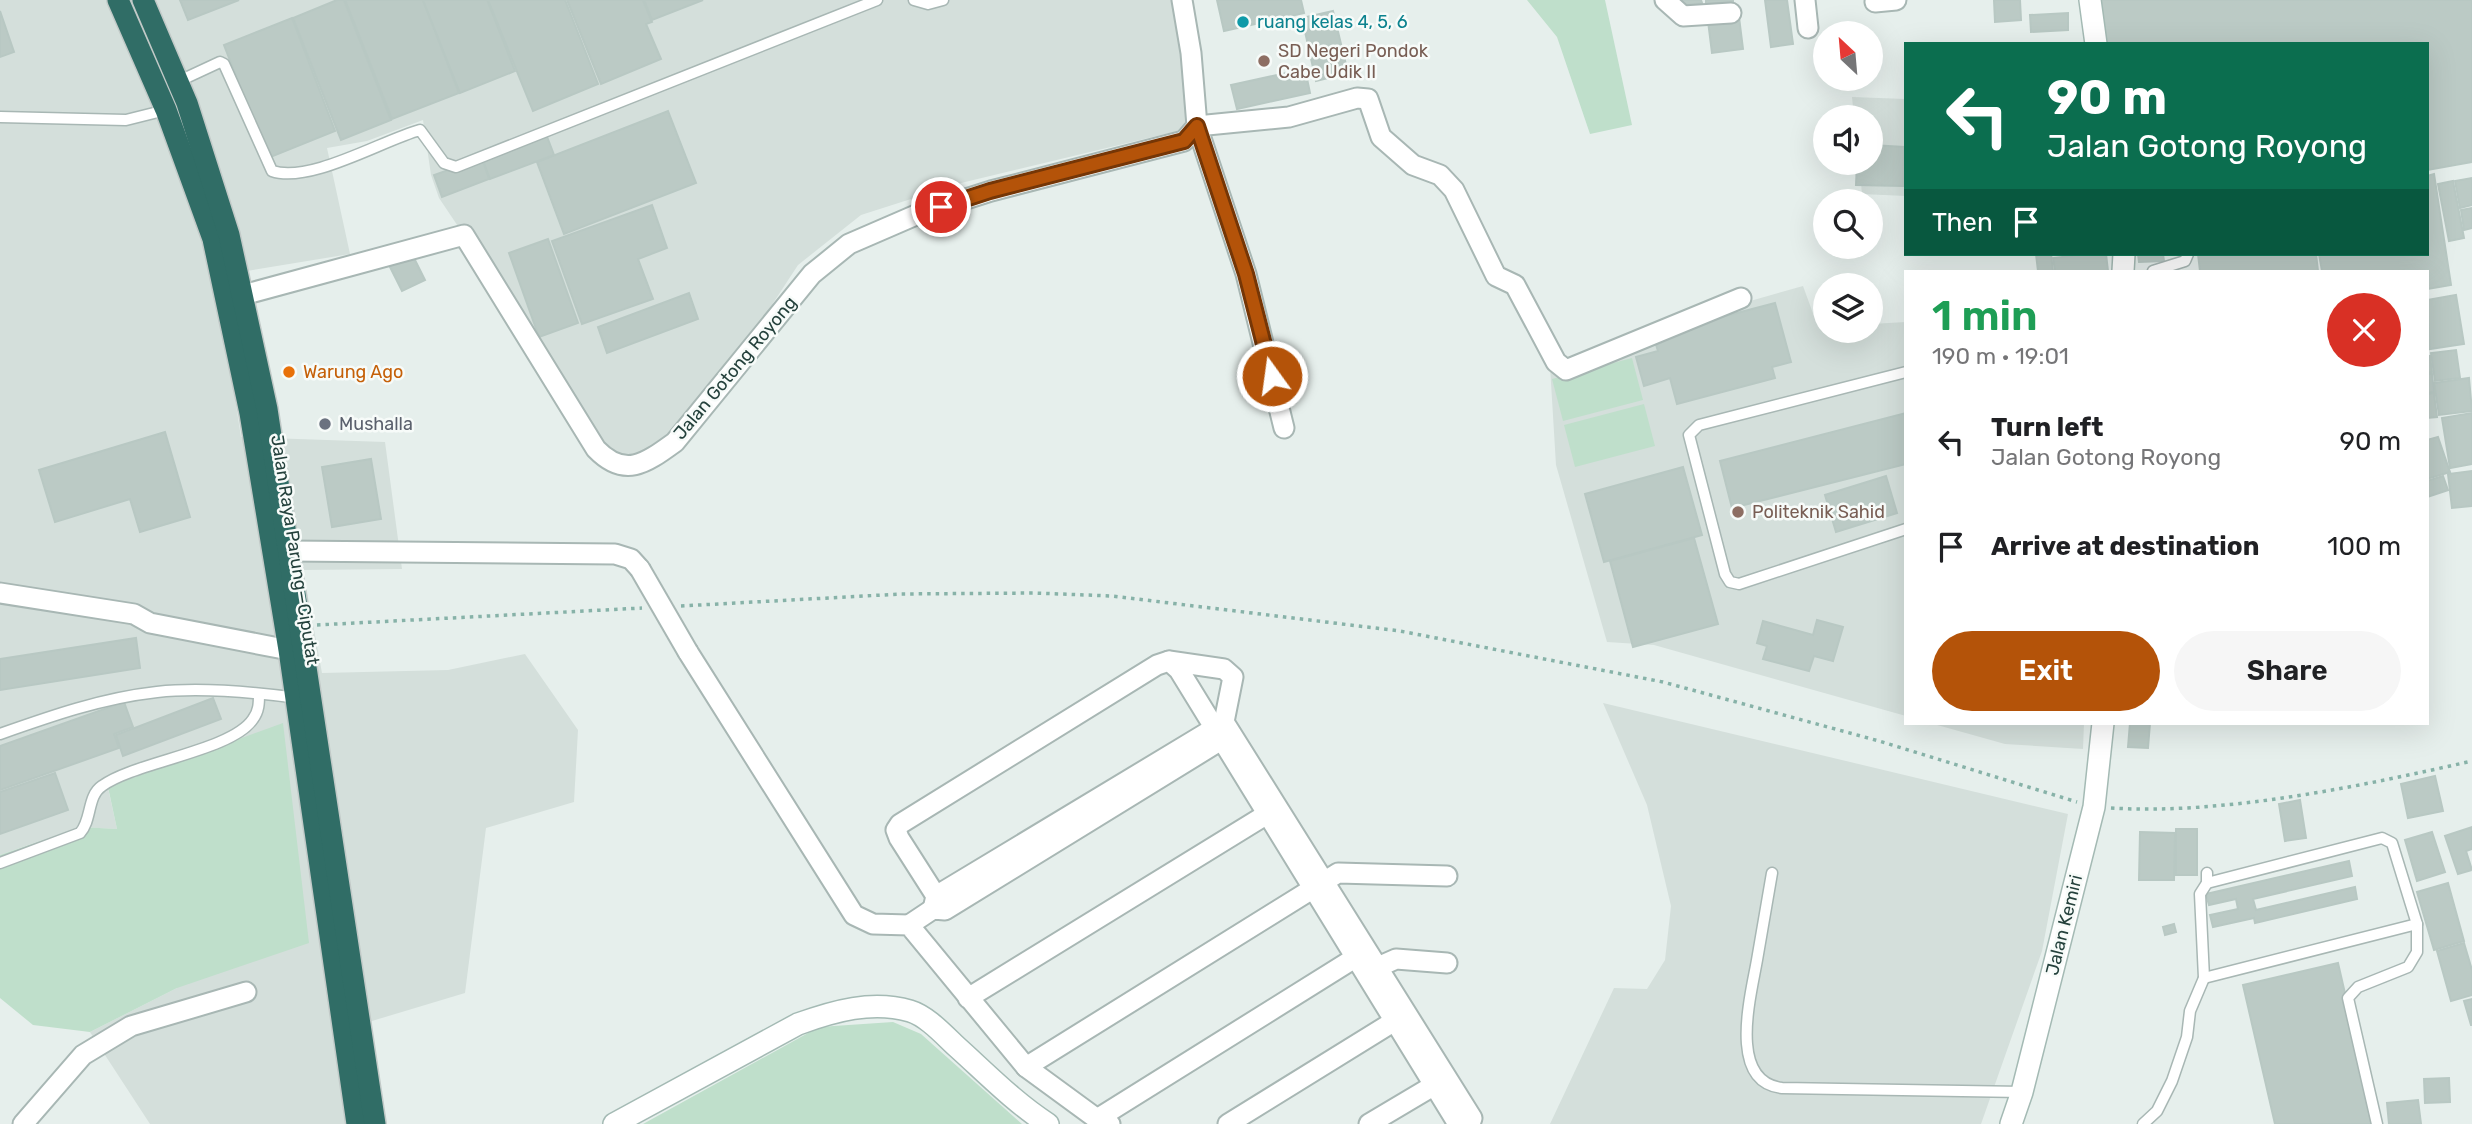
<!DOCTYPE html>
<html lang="en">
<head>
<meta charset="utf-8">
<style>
  :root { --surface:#fff; --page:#f6f6f6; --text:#202124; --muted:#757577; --accent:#b45309 }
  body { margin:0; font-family:Rubik,sans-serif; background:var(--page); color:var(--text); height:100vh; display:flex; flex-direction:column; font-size:26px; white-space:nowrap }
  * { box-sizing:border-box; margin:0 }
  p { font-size:23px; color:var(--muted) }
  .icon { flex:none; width:38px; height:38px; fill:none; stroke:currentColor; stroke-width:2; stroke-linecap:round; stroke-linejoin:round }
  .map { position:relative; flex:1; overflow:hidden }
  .drawer { position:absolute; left:1904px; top:270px; width:525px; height:455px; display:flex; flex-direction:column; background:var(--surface); border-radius:0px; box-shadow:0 7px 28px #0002 }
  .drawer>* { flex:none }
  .guide { position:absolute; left:1904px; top:42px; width:525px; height:214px; border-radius:0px; box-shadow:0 7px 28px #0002; background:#0b6e4f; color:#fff; overflow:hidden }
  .needle { width:46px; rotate:334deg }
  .fabs { position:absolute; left:1813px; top:21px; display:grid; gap:14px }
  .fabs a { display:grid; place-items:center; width:70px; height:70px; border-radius:50%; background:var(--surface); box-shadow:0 7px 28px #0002; font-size:35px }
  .pin { position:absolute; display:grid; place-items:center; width:60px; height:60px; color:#fff; margin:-30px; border:4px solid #fff; border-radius:50%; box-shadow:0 2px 7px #0007 }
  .me { position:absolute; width:77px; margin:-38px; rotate:346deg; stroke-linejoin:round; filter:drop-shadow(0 0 5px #0008) }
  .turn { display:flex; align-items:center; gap:24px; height:147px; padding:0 28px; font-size:32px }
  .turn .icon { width:91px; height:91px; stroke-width:2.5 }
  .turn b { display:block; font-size:49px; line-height:60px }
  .then { display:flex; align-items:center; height:66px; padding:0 28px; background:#0003; gap:14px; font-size:26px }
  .round { display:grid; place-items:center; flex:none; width:74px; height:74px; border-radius:37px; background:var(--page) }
  .overview { display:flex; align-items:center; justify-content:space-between; height:119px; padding:0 28px }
  h1 { font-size:42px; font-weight:600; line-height:52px; color:#1e9e55 }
  .cta { display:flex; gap:14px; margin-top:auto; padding:14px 28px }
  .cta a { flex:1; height:80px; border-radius:42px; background:var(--accent); color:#fff; font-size:28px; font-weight:600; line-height:80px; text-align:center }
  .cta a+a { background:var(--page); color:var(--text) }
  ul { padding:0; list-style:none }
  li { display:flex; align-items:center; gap:21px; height:105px; padding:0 28px }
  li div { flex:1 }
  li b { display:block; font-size:26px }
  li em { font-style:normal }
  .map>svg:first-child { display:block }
  .built { fill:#d4dfdb }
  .green { fill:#bfdfcb }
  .building { fill:#bbcac5; stroke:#b8c8c3; stroke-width:2 }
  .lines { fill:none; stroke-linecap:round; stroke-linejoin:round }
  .lane-casing { stroke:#a8b7b4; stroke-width:13 }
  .street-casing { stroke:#a8b7b4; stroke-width:23 }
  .secondary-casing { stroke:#a4bab4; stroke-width:24 }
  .highway-casing { stroke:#c2cac8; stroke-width:24 }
  .path { stroke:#87b2a8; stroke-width:3.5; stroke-dasharray:3.5 5; stroke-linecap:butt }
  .lane { stroke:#fff; stroke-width:10 }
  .street { stroke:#fff; stroke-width:19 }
  .secondary { stroke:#fff; stroke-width:21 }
  .highway { stroke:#306d66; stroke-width:21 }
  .street-bridge-casing { stroke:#a8b7b4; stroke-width:23; stroke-linecap:butt }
  .street-bridge { stroke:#fff; stroke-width:19 }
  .route-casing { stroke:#753606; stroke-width:18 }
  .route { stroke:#b45309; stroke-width:12 }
  .culture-dot { fill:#0f9aa8; stroke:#f7fbf9; stroke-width:2.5 }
  .education-dot { fill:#8d6e63; stroke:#f7fbf9; stroke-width:2.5 }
  .food-dot { fill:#e8710a; stroke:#f7fbf9; stroke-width:2.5 }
  .worship-dot { fill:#6b7280; stroke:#f7fbf9; stroke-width:2.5 }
  .labels { text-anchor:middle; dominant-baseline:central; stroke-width:5; stroke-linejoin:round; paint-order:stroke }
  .culture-label { font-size:18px; fill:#0d838f; stroke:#f7fbf9; text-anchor:start }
  .education-label { font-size:18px; fill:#785e54; stroke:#f7fbf9; text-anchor:start }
  .street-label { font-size:18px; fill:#24413c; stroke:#f7fbf9 }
  .food-label { font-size:18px; fill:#c56008; stroke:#f7fbf9; text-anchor:start }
  .worship-label { font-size:18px; fill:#5b616d; stroke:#f7fbf9; text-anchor:start }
</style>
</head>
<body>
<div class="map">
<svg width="2472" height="1124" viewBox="0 0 2472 1124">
  <rect width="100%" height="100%" fill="#e6efec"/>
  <!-- built -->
  <g class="built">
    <path d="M0,0H1179L1190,128L961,183L861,215L798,265L688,433L626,476L439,198L431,175L423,120L367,141L327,148L350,254L216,276L241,437L385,442L402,569L303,570L322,673L448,670L525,654L578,730L574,802L486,828L465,993L342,1030L354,1124H150L90,1032L177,988L108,788L117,829L80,827L0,855Z"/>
    <path d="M1852,97L1906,99V196L1862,194L1859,163H1871V117H1854Z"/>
    <path d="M1803,286L1818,327H1825V331H1871V324L1906,322V716L1654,645L1607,642L1556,465L1550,366L1687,319Z"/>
    <path d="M1603,703L2068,814L2042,951L1981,1124H1550L1614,988L1647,989L1665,960L1671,906L1647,805Z"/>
    <path d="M1930,723H2084L2083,749L2005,744Z"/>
  </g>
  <!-- green -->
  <g class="green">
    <path d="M1527,0H1605L1632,125L1590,134L1557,37Z"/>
    <path d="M1632,358L1643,400L1563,421L1552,379Z"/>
    <path d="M1644,404L1655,446L1575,467L1564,425Z"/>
    <path d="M283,723L309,943L177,988L90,1032L33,1025L0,998V855L81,827L117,829L108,787Z"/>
    <path d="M893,1022L921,1034L1022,1124H643L819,1027Z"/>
  </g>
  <!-- building -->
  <g class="building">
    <path d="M180,0H239L188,20Z"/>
    <path d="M337,0H344L391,120L341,140L293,18Z"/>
    <path d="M345,0H423L459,93L392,119Z"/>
    <path d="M423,0H487L515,71L460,93Z"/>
    <path d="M488,0H565L598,84L533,111Z"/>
    <path d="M567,0H643L652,22L646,24L661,59L601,84Z"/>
    <path d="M644,0H703L652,20Z"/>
    <path d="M1217,0H1301L1304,13L1224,31Z"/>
    <path d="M1677,0H1701L1702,3L1678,6Z"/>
    <path d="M1706,0H1733V1L1706,4Z"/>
    <path d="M1765,0H1787L1793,44L1771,47Z"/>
    <path d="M1994,0H2020L2021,20L1995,22Z"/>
    <path d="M2097,0H2472V162L2427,170V44H2102Z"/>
    <path d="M0,11L14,52L0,57Z"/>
    <path d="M1333,11L1348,73L1316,81L1302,18Z"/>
    <path d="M2068,13V30L2031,32L2030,15Z"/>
    <path d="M1739,17L1743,49L1712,53L1708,21Z"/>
    <path d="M292,18L335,131L268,158L224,45Z"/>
    <path d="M1305,69L1310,93L1237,109L1231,85Z"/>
    <path d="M668,111L696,183L564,234L537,162Z"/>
    <path d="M546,134L554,155L490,179L482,158Z"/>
    <path d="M1871,145L1904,147L1903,186L1856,185L1857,163H1871Z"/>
    <path d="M482,158L489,179L442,197L434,175Z"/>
    <path d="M2434,174L2451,285L2427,289V271H2322L2319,254H2427V176Z"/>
    <path d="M2472,178V205L2460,208L2455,181Z"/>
    <path d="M2453,181L2464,238L2449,241L2438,184Z"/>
    <path d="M652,205L667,248L638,259L653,299L582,324L552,241Z"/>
    <path d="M2472,208V228L2464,230L2461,210Z"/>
    <path d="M548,239L578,323L539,337L509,253Z"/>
    <path d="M410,250L425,280L402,291L387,261Z"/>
    <path d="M2036,254H2051L2053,271H2038Z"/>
    <path d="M2087,254H2106L2108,271H2055L2053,258Z"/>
    <path d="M2138,254H2163L2164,261L2139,262Z"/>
    <path d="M2198,254H2316L2318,271H2200Z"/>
    <path d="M689,293L698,319L607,353L598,327Z"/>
    <path d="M2456,295L2464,344L2430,349L2427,300Z"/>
    <path d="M1775,303L1791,362L1772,367L1775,378L1677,404L1670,378L1644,386L1636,357L1658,351L1653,335Z"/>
    <path d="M2456,350L2460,378L2435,381L2431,353Z"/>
    <path d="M2427,356H2430L2432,372L2427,373Z"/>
    <path d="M2427,374H2432L2434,392L2427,393Z"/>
    <path d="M2469,378L2472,411L2439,415L2434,383Z"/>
    <path d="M2434,393L2437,417L2427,418V394Z"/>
    <path d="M1906,413V464L1732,508L1720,461Z"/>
    <path d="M2472,413V464L2450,468L2442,418Z"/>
    <path d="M165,432L190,517L140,532L130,499L55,522L39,470Z"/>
    <path d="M2438,437L2450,472L2427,479V440Z"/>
    <path d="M371,459L381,519L332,527L322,467Z"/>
    <path d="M1683,467L1702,535L1604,562L1585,494Z"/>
    <path d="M2472,471V506L2452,508L2448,474Z"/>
    <path d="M1886,476L1897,513L1836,532L1825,495Z"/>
    <path d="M2443,476L2448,490L2427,497V481Z"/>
    <path d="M1694,538L1718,624L1633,647L1610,561Z"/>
    <path d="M1817,620L1843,627L1833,661L1814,656L1809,671L1763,659L1767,646L1757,643L1763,621L1813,635Z"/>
    <path d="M136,638L140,668L0,690V659Z"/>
    <path d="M213,698L221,719L123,756L116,735Z"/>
    <path d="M124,702L133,727L114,734L119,748L0,790V746Z"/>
    <path d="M2130,723H2150L2148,748L2128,747Z"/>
    <path d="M55,773L68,810L0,834V792Z"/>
    <path d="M2435,776L2443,811L2408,818L2401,784Z"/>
    <path d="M2300,800L2306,838L2285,841L2279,804Z"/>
    <path d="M2472,827V849L2466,851L2472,870L2458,874L2445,836Z"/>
    <rect x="2176" y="829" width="21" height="46"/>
    <path d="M2140,832L2175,833L2174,880H2139Z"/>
    <path d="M2432,832L2445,872L2417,881L2405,840Z"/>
    <path d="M2349,861L2352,876L2253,899L2256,910L2355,887L2357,899L2255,923L2254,918L2213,927L2210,915L2238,909L2236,899L2209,905L2206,894Z"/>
    <path d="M2448,883L2464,941L2434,950L2417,892Z"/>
    <path d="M2174,924L2176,932L2165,935L2163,927Z"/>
    <path d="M2464,943L2472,970V995L2451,1001L2437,951Z"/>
    <path d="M2338,963L2375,1124H2275L2243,985Z"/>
    <path d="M2472,999V1025H2471L2464,1001Z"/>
    <path d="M2449,1078L2450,1102L2425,1103L2424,1079Z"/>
    <path d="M2418,1100L2421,1124H2389L2387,1103Z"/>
  </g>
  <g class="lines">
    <!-- lane casing -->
    <g class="lane-casing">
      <g id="lane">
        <path d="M914,0L928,4L943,0"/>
        <path d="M177,82L220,62L224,64L272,171C310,184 383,140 420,130L444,163L456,167L877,0"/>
        <path d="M0,117L126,120L166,110"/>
        <path d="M2153,271L2185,261L2188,254"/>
        <path d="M1906,372L1699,425L1689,435L1725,574L1730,582L1739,584L1906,529"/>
        <path d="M0,734C51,716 102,698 157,692C202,687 253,692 298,698"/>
        <path d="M0,863L80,833C92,820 87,796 102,786C134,762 232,751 253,719C259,711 259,703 259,694"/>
        <path d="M1772,873C1767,902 1762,931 1757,960C1751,995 1727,1082 1782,1088L2022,1092"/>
        <path d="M2207,883L2382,838L2392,843L2417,924V952L2408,967L2358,987L2348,998L2377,1124"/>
        <path d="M2204,978L2417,924"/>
        <path d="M2143,1124L2157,1111L2172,1081L2187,1037L2190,1011L2204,978L2200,894L2207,883V873"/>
      </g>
    </g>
    <!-- street casing -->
    <g class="street-casing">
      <g id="street">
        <path d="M1665,0L1683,16L1731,13"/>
        <path d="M1805,0L1808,28"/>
        <path d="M1875,2L1896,0"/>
        <path d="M243,295L464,235L596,449C625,479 646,463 675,442L812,274L849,244L916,215L991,191L1184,141L1197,126L1191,53L1182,0"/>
        <path d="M1284,428L1246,274L1197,126L1289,117L1357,98L1368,99L1381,137L1413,165L1440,175L1454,190L1496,276L1515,285L1556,362L1566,370L1741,298"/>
        <path d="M289,551L615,554L631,559L640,569"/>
        <path d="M0,593L134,614L150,623L289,650"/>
        <path d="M688,652L854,915L873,924L909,925L1026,1067L1097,1119L1110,1124"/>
        <path d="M1169,661L1224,669L1233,677L1224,722L1472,1118L1470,1124"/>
        <path d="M936,896L1223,723"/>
        <path d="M933,909L936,896L899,838L896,830L900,824L1157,665L1169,661L1179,670L1458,1124"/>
        <path d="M909,925L933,909L945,910L1231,734"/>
        <path d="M1378,967L1396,959L1447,963"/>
        <path d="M968,998L1277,808"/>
        <path d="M1026,1067L1338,873L1447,876"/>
        <path d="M1097,1119L1366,951"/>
        <path d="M23,1124L83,1055L131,1026L246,992"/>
        <path d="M1228,1124L1406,1014"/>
        <path d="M1369,1124L1443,1080"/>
      </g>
    </g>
    <!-- secondary casing -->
    <g class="secondary-casing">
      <g id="secondary">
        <path d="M2090,0L2096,44"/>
        <path d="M2123,271L2124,254"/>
        <path d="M614,1124L798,1024C834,1011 872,1000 910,1011C927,1016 944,1035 957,1047C986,1073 1015,1103 1048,1124"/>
        <path d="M2011,1124L2022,1092L2094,807L2103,723"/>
      </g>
    </g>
    <!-- highway casing -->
    <g class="highway-casing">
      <g id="highway">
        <path d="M118,0L166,110L213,239L250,413L289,650L357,1124"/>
        <path d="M143,0L187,103L229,235L267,409L375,1124"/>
      </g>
    </g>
    <!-- path -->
    <g class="path">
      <path d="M681,606L901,594L1034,593L1112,596L1400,631L1663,682L1879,741L2077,802"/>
      <path d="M317,625L642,608"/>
      <path d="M2111,808C2224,815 2362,786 2472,761"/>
    </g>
    <!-- lane -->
    <use href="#lane" class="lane"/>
    <!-- street -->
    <use href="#street" class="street"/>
    <!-- secondary -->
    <use href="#secondary" class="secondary"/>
    <!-- highway -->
    <use href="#highway" class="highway"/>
    <!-- street-bridge casing -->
    <g class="street-bridge-casing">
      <path id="street-bridge" d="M640,569L688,652"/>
    </g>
    <!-- street-bridge -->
    <use href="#street-bridge" class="street-bridge"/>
  </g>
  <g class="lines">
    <!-- route casing -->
    <g class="route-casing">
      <path id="route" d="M941,207L990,191L1184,141L1197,126L1246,274L1272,376"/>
    </g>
    <!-- route -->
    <use href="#route" class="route"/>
  </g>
  <!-- markers -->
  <circle class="culture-dot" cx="1243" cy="22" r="7"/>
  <g class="education-dot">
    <circle cx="1264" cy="61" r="7"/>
    <circle cx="1738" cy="512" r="7"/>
  </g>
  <circle class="food-dot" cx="289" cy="372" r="7"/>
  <circle class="worship-dot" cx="325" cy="424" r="7"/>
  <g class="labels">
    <!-- culture labels -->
    <g class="culture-label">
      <text x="1257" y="22">ruang kelas 4, 5, 6</text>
    </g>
    <!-- education labels -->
    <g class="education-label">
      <text x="1278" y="51">SD Negeri Pondok<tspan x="1278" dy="21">Cabe Udik II</tspan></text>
      <text x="1752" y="512">Politeknik Sahid</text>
    </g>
    <!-- street labels -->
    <g class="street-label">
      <text transform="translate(735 368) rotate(-50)">Jalan Gotong Royong</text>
      <text transform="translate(295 550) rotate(81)">Jalan Raya Parung—Ciputat</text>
      <text transform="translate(2064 925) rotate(-76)">Jalan Kemiri</text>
    </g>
    <!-- food labels -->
    <g class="food-label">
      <text x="303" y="372">Warung Ago</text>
    </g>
    <!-- worship labels -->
    <g class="worship-label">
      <text x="339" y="424">Mushalla</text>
    </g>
  </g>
</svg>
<div class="fabs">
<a><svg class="needle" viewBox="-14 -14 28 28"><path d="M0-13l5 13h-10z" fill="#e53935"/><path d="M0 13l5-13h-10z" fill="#757577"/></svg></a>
<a><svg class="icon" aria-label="sound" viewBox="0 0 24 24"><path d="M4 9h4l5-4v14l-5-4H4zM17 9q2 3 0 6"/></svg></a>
<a><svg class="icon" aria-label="search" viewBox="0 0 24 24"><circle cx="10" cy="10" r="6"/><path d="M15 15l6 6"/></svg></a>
<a><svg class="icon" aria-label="layers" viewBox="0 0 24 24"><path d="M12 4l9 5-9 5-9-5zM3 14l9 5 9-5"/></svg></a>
</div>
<div class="pin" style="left:941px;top:207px;background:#d93025"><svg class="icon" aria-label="arrive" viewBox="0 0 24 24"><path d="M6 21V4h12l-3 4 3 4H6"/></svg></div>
<svg class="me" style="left:1272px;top:376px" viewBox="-20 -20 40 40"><circle r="17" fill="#b45309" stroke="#fff" stroke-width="3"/><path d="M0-11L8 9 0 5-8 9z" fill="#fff"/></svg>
<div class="guide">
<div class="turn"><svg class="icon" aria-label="left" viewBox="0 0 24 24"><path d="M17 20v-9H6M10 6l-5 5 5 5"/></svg><div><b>90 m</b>Jalan Gotong Royong</div></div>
<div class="then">Then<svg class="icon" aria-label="arrive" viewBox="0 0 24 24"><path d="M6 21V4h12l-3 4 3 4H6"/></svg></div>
</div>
<section class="drawer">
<div class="overview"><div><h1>1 min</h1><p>190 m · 19:01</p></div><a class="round" style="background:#d93025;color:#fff"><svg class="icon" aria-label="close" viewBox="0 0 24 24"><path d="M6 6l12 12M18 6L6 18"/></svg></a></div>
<ul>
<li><svg class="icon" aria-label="left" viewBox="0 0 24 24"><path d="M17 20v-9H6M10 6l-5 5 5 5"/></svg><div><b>Turn left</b><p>Jalan Gotong Royong</p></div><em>90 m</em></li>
<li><svg class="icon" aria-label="arrive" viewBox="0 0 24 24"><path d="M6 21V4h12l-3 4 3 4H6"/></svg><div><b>Arrive at destination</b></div><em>100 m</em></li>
</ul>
<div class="cta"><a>Exit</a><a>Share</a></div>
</section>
</div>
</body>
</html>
